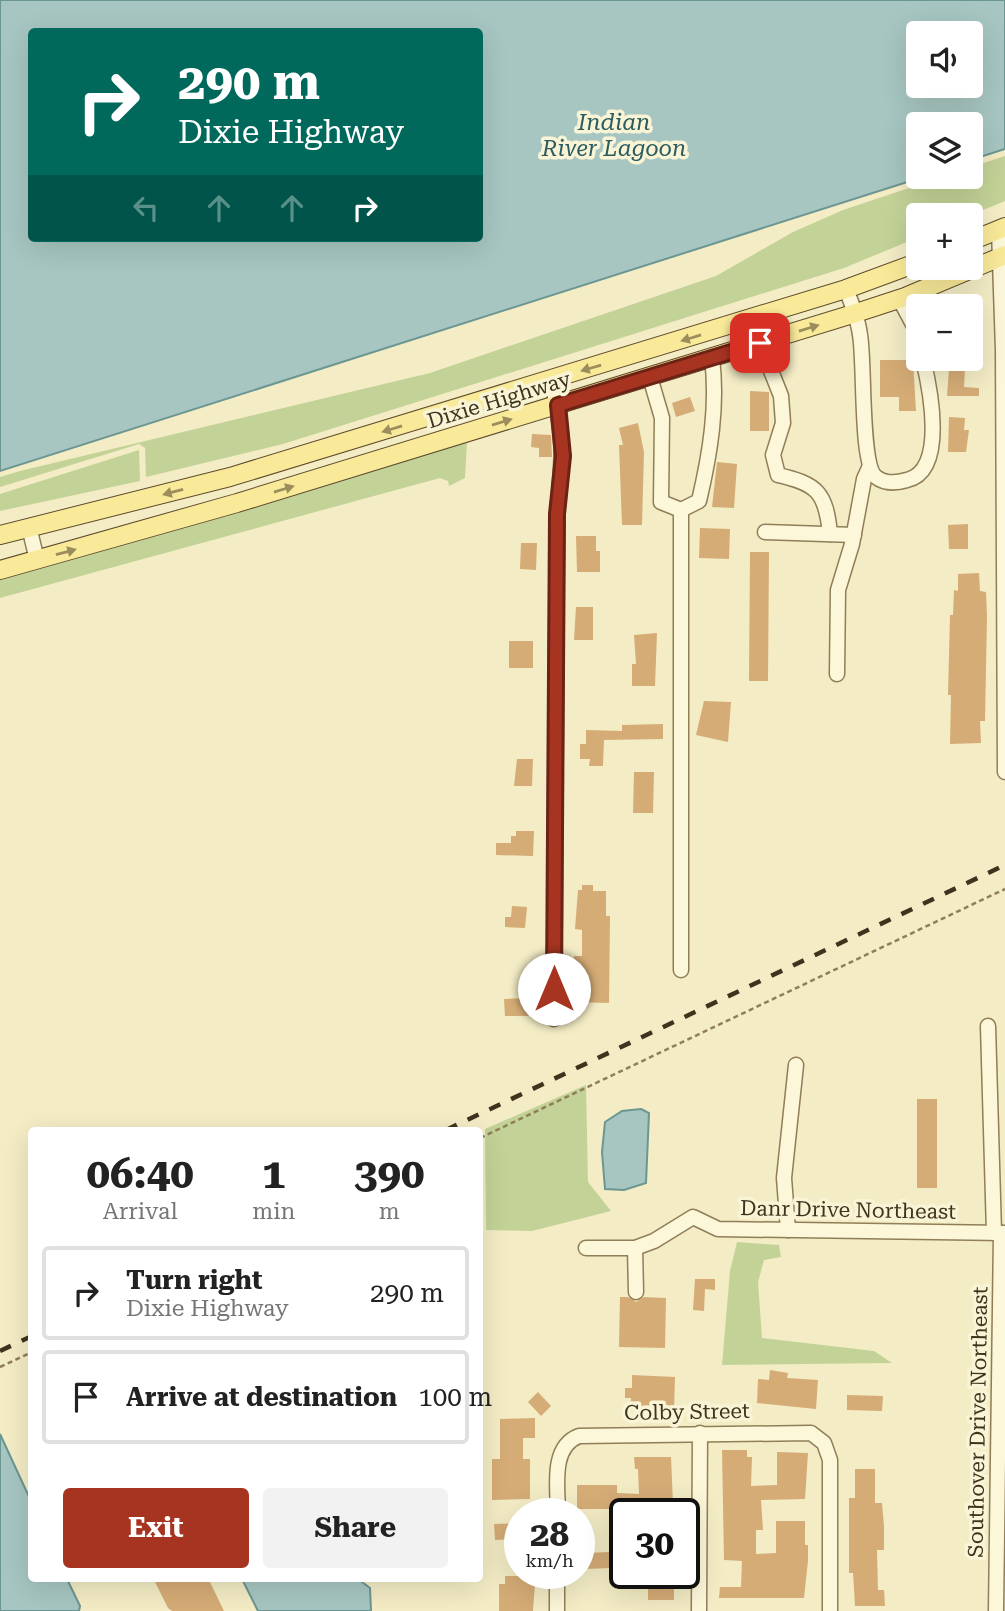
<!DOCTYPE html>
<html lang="en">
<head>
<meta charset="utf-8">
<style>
  :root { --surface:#fff; --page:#f2f2f2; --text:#222; --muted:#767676; --line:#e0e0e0; --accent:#a63421 }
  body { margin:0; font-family:"Roboto Serif",serif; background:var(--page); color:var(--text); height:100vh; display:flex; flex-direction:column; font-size:26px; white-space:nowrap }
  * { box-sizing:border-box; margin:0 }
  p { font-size:23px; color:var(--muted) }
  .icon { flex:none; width:38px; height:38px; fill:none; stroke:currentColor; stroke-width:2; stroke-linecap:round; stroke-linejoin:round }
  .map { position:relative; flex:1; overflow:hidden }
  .side { position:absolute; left:28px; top:1127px; width:455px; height:455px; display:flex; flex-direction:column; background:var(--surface); border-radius:7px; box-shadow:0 7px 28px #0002 }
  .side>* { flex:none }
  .hud { position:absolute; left:28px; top:28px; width:455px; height:214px; border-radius:7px; box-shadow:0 7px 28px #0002; background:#00695c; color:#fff; overflow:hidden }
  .buttons { position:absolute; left:906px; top:21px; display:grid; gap:14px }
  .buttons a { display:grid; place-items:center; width:77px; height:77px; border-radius:7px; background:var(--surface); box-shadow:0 7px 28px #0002; font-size:35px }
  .speed { position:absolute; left:504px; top:1498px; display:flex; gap:14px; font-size:35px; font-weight:700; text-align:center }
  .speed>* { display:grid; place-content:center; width:91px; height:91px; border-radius:50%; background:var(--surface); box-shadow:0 7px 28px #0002; line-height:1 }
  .speed small { font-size:18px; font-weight:400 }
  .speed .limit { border:4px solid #111; border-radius:10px; background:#fff; color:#111 }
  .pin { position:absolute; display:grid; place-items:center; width:60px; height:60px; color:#fff; margin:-30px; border-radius:14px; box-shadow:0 4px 10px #0006 }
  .me { position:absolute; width:77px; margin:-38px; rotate:0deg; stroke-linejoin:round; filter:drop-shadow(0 0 5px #0008) }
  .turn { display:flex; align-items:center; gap:24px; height:147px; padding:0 35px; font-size:32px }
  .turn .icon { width:91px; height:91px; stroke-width:2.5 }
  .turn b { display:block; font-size:49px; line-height:60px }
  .lanes { display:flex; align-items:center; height:66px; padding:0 35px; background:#0003; justify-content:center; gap:35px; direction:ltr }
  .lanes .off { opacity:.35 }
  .eta { display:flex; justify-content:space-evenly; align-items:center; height:119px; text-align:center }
  .eta b { font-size:42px; font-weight:700; line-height:49px }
  .cta { display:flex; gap:14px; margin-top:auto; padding:14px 35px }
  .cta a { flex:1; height:80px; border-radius:7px; background:var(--accent); color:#fff; font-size:28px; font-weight:700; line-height:80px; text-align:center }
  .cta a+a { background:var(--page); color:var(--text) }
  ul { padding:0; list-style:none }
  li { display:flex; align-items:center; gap:21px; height:94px; margin:0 14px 10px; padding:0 21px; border:4px solid var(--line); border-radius:7px }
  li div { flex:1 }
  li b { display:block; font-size:26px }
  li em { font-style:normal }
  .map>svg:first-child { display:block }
  .green { fill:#c3d397 }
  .water { fill:#a7c6c1; stroke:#6c9691; stroke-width:2; fill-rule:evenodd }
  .building { fill:#d5ac76 }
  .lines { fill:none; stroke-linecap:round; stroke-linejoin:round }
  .minor-casing { stroke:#907e58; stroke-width:17 }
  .major-casing { stroke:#5e4b2d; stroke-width:20 }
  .path { stroke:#907e58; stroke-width:2.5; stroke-dasharray:5 3.5; stroke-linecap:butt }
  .minor { stroke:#fcf7d9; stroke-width:14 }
  .major { stroke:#f9ea99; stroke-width:18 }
  .rail { stroke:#3f331e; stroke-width:4.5; stroke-dasharray:12 12; stroke-linecap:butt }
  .oneway { fill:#9c8e5c }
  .route-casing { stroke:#6c2215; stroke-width:18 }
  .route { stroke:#a63421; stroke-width:12 }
  .labels { text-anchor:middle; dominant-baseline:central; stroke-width:7; stroke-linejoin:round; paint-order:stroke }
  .street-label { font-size:21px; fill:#3f331e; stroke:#f9f4d5 }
  .water-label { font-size:23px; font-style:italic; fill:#2b5c60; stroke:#f9f4d5 }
</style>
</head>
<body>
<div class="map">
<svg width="1005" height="1611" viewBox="0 0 1005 1611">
  <rect width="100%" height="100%" fill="#f3ecc5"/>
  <!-- green -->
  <g class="green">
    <path d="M1005,156V201L971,215H919V237L844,268L283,444L146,477L145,448L139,444L0,487V477L20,471L430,373L716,276L793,232L843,210L942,177H971V167Z"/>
    <path d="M467,441L465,478L449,486L448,481L440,478L0,598V577Z"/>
    <path d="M139,450L140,481L0,511V494Z"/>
    <path d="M586,1085L588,1182L611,1211L532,1231L486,1230L485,1129Z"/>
    <path d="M737,1242L779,1245L781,1257L764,1260L758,1282L762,1338L874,1351L892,1363L722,1365L730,1271Z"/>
  </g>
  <!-- water -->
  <g class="water">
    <path d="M0,0H1005V149L971,160V124H919V177H923L0,471ZM32,32H480V238H32ZM919,33H971V86H919Z"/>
    <path d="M641,1109L649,1113L646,1183L624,1190L605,1189L602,1152L605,1122L622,1111Z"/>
    <path d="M0,1434L31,1501L32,1578L67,1579L80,1606L79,1611H0Z"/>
    <path d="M242,1579H358L370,1588L371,1611H258Z"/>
  </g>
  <!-- building -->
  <g class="building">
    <path d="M880,360H913L916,411H899V397H880Z"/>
    <path d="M949,369H965L964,387L979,388V396H947Z"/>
    <path d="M750,391L769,392V431H750Z"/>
    <path d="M690,397L695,411L676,417L672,403Z"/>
    <path d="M949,417L965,418L964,430H969L966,452H948Z"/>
    <path d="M638,423L644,452L642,525H622L619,445H623L619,428Z"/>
    <path d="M532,434L551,435L552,457H539V448L531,447Z"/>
    <path d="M717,462L737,464L734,508L712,507Z"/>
    <path d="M968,524V549H949L948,525Z"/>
    <path d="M700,528L730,529L729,559L699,558Z"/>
    <path d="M576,536H596V551H600V572H577Z"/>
    <path d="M521,543H537L536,570L520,569Z"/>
    <path d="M750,552H769L768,681H749Z"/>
    <path d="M979,573L980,591L986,592L987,616L985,721H980L981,743L950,744L951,695H948L950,615H953L954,590L958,591V574Z"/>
    <path d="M576,607H593V640H574Z"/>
    <path d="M657,633L655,686H632V664H636L634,635Z"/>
    <rect x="509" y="641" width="24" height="27"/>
    <path d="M704,701L731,702L728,742L696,735Z"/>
    <path d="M663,724V739L604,740L603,766H589L590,759H580V744H586V730L622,731V725Z"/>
    <path d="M517,759H533L532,786H514Z"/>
    <path d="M634,772H654L653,813H633Z"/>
    <path d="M516,831H534L533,856L496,855V843H511V836H516Z"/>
    <path d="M582,885H593V891H606V916H610L609,1003L573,1002L574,956H582V930L575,929L578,890H582Z"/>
    <path d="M512,906L527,907L525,928L505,927V917H511Z"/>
    <path d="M528,998L529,1016H505L504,999Z"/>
    <rect x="917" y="1099" width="20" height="89"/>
    <path d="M695,1279H715V1290L705,1289L704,1311L693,1310Z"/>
    <path d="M620,1297H628L636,1302L644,1297L666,1298L665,1348L619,1347Z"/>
    <path d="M770,1370L788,1373L787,1378L818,1380L816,1409L757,1403L758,1379L769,1380Z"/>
    <path d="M632,1375L675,1377L674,1411L630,1409L631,1398H625V1388H632Z"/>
    <path d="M538,1392L551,1406L541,1416L528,1402Z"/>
    <path d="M847,1395L883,1396L882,1411L847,1410Z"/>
    <path d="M535,1418V1438H523V1459H530V1499L492,1500V1459H500V1419Z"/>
    <path d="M722,1450H747V1457H752L751,1486L777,1485V1452L808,1453L805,1499L761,1500L763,1530H756V1554L776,1553V1521H805V1545H808V1561L804,1598H719L720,1587H741L742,1561L724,1560Z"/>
    <path d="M634,1457H671L673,1504L620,1503V1508L612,1509H577V1485H617V1493L639,1494L638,1469H635Z"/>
    <path d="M855,1469H875V1503H882L884,1526V1550H877L878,1590H884L885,1606H855L853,1573H849V1498H855Z"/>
    <path d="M520,1523L518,1539L495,1540L494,1524Z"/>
    <path d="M611,1552L612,1568L583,1569V1553Z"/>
    <path d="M505,1576H530V1583L535,1584L533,1611H499V1584H505Z"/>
    <path d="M153,1578H208L224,1611H172L168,1608Z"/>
    <path d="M661,1578H674V1600H648V1585L661,1584Z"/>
  </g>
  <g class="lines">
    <!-- minor casing -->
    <g class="minor-casing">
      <g id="minor">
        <path d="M999,230L1003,351L1005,772"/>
        <path d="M846,289C852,304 858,319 860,335C865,362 860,465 876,477C885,484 897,483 907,480C947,471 930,388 923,359"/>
        <path d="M899,298L915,328L919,342"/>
        <path d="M760,343L781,396L783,423L773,455L778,475C817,484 826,492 830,534"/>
        <path d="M650,377L662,418L661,502L681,510V970"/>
        <path d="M551,380C565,433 563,460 557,514L554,1019"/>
        <path d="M681,510L699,501C710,454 718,406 712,358"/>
        <path d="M29,527L37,560"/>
        <path d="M765,532L854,535"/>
        <path d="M837,674L838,590L852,544L864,479L869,468"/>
        <path d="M988,1026L994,1233"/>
        <path d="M788,1230L784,1178L796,1065"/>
        <path d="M586,1248H635L654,1241L693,1217L718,1229L1005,1233"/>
        <path d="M635,1248L636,1292"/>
        <path d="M558,1514C558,1488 550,1447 579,1436L811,1433L824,1443L830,1460V1611"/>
        <path d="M557,1611V1573"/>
        <path d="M699,1611L700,1433"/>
        <path d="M996,1611L1001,1233"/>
      </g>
    </g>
    <!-- major casing -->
    <g class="major-casing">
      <g id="major">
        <path d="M971,241L1005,227"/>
        <path d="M0,535L230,477L846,289L919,262"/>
        <path d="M0,570L237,503L856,313L905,297L1005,255"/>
      </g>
    </g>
    <!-- path -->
    <g class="path">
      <path d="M480,1138L1005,889"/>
      <path d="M0,1367L32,1352"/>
    </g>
    <!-- minor -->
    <use href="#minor" class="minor"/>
    <!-- major -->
    <use href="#major" class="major"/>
    <!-- rail -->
    <g class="rail">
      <path d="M446,1130L1005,865"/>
      <path d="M0,1351L32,1336"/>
    </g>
  </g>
  <!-- one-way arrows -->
  <defs><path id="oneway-solid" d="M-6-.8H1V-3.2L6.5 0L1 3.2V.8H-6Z" transform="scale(1.75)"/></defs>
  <g class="oneway">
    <use href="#oneway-solid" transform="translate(809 328) rotate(-17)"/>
    <use href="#oneway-solid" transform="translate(691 338) rotate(163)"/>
    <use href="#oneway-solid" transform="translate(591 368) rotate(164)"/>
    <use href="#oneway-solid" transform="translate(502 422) rotate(-17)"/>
    <use href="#oneway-solid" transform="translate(392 429) rotate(163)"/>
    <use href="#oneway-solid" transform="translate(284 489) rotate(-17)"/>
    <use href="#oneway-solid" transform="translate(173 492) rotate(165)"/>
    <use href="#oneway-solid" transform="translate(66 552) rotate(-15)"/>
  </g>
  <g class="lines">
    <!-- route casing -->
    <g class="route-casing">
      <path id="route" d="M554,989L557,514L563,456L558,405L760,343"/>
    </g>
    <!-- route -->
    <use href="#route" class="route"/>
  </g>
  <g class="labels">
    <!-- street labels -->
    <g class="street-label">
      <text transform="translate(499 400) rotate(-17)">Dixie Highway</text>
      <text transform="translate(848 1210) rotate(1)">Danr Drive Northeast</text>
      <text transform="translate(687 1412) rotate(-1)">Colby Street</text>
      <text transform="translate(978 1422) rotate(-89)">Southover Drive Northeast</text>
    </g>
    <!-- water labels -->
    <g class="water-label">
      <text x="614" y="122">Indian<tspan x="614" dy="26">River Lagoon</tspan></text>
    </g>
  </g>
</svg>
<div class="buttons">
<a><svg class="icon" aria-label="sound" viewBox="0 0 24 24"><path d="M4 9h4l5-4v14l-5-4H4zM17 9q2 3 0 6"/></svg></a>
<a><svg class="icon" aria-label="layers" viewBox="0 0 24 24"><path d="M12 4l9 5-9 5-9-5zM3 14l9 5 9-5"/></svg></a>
<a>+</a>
<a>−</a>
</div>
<div class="speed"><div>28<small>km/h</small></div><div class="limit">30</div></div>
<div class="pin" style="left:760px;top:343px;background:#d93025"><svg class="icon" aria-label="arrive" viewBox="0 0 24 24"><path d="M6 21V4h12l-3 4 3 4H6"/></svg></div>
<svg class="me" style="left:554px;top:989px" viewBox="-20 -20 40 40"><circle r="19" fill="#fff"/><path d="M0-13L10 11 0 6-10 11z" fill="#a63421"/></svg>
<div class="hud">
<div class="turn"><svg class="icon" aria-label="right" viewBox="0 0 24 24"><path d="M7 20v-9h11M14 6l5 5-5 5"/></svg><div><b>290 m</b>Dixie Highway</div></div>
<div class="lanes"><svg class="icon off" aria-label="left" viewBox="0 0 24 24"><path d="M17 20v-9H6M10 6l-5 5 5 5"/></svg><svg class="icon off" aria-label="ahead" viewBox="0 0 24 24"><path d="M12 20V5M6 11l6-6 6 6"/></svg><svg class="icon off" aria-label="ahead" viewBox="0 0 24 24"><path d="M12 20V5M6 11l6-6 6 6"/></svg><svg class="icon" aria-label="right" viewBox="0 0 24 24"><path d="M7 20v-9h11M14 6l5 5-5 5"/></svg></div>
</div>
<section class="side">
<div class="eta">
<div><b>06:40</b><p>Arrival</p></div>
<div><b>1</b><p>min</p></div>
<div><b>390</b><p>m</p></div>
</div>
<ul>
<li><svg class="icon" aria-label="right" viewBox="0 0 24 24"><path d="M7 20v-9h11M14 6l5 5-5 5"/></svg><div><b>Turn right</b><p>Dixie Highway</p></div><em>290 m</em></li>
<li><svg class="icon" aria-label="arrive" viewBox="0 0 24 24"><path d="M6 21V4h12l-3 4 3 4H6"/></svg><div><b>Arrive at destination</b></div><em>100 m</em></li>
</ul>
<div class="cta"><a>Exit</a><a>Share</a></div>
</section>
</div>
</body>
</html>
